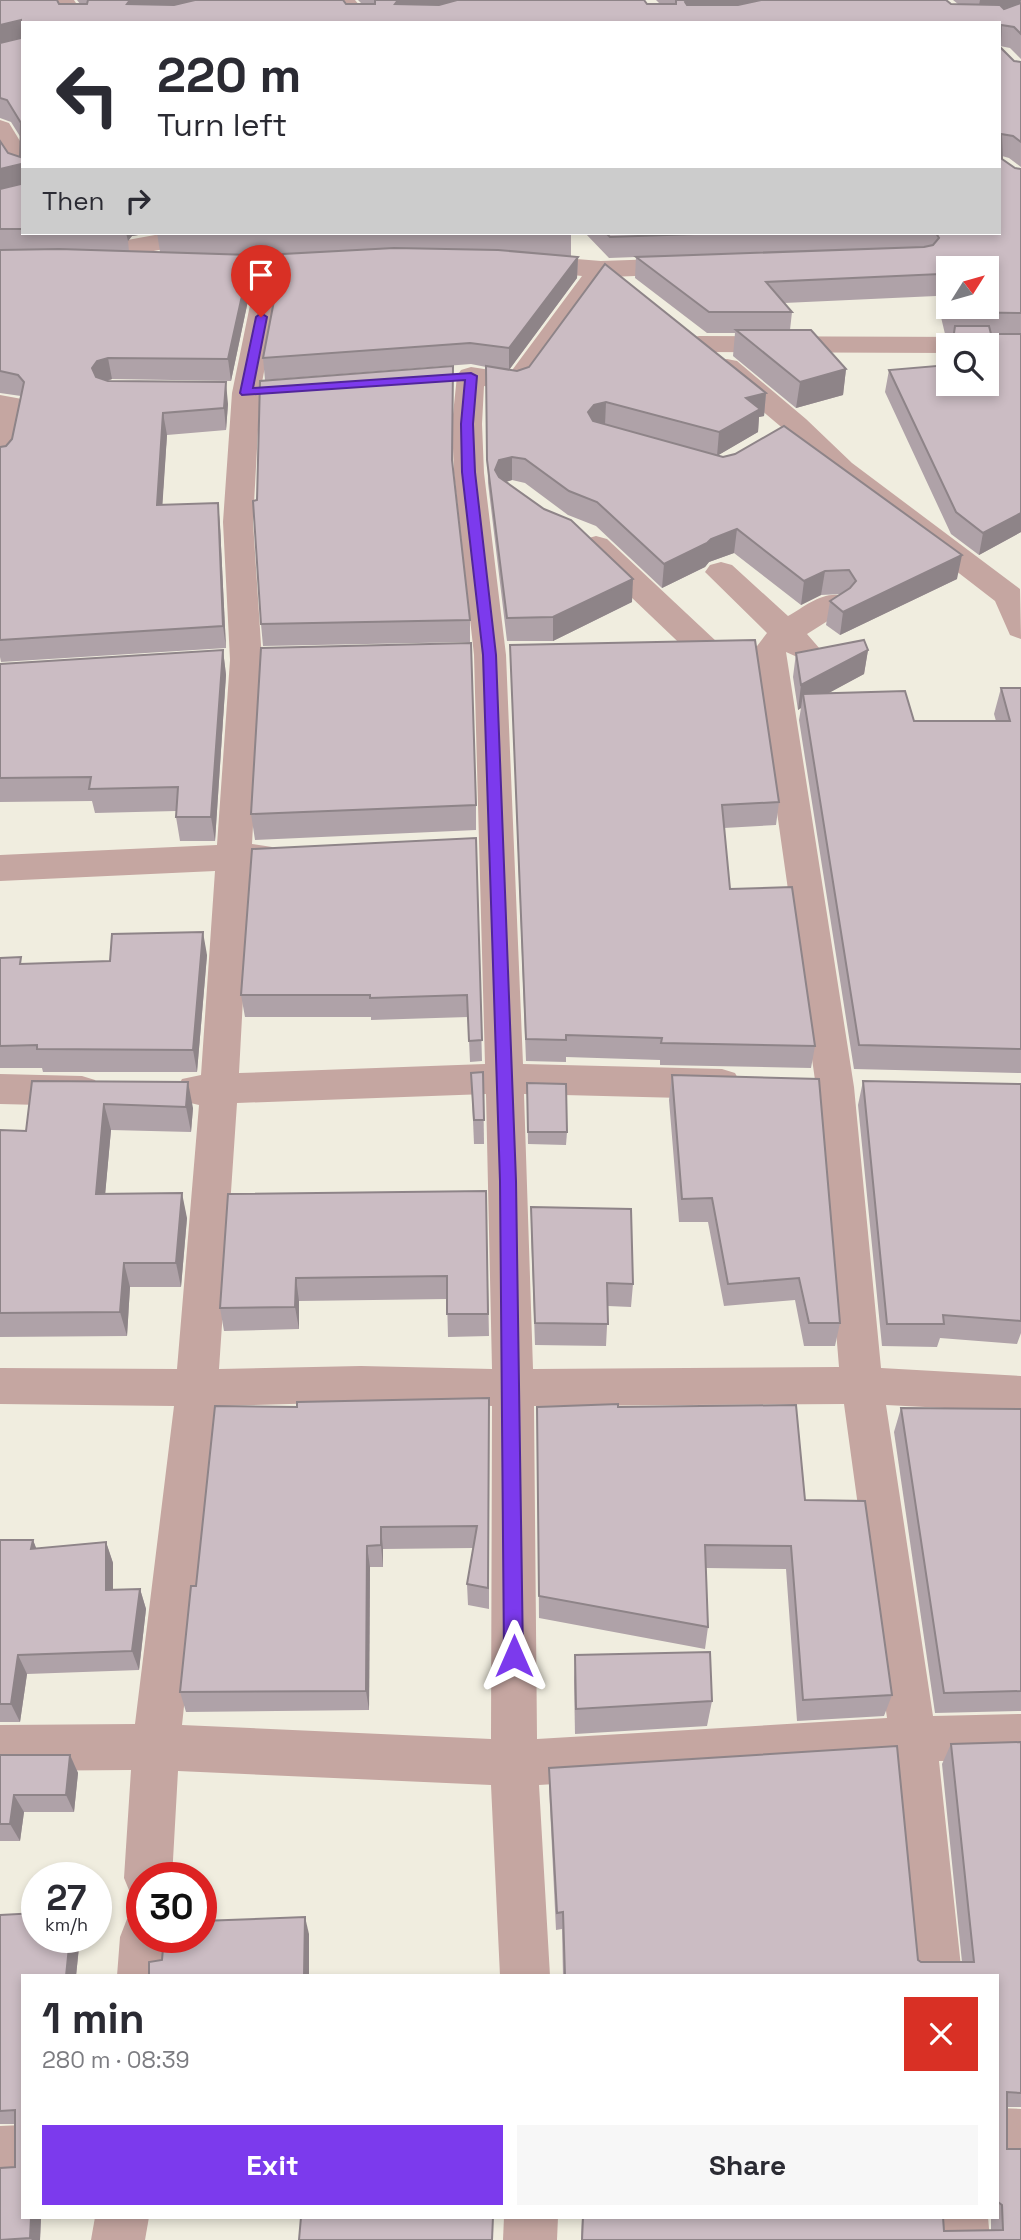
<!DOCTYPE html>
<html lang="en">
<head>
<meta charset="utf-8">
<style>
  :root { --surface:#fff; --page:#f7f7f7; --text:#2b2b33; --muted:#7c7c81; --accent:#7c3aed }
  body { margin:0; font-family:"Space Grotesk",sans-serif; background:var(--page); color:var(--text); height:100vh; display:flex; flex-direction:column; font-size:26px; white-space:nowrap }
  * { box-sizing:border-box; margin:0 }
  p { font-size:23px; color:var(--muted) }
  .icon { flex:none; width:38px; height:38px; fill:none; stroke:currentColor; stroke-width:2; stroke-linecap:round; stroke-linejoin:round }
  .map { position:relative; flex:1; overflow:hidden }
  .details { position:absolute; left:21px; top:1974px; width:978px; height:245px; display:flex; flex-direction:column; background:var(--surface); border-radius:0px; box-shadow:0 4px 10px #0003 }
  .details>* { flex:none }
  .hud { position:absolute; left:21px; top:21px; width:980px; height:214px; border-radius:0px; box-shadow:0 4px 10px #0003; background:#fff; color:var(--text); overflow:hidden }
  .needle { width:46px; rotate:53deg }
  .tools { position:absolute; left:936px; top:256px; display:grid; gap:14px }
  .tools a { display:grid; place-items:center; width:63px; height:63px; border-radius:0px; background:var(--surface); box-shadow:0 4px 10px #0003; font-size:35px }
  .speed { position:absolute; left:21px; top:1862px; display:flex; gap:14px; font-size:35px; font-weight:700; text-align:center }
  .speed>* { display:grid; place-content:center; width:91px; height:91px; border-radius:50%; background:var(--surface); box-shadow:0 4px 10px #0003; line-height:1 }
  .speed small { font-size:18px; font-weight:400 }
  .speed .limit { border:10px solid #d22; background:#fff; color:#111 }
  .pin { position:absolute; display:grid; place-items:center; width:60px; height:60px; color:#fff; margin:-72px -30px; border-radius:50% 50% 50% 0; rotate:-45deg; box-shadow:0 0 7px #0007 }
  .pin .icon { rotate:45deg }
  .me { position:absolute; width:77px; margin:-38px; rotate:0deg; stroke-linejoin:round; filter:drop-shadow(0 0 5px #0008) }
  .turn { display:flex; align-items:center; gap:24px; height:147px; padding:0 21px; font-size:32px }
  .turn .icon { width:91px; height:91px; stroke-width:2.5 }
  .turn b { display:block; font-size:49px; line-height:60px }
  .then { display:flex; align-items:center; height:66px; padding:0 21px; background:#0003; gap:14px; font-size:26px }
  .round { display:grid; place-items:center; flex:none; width:74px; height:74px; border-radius:0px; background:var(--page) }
  .summary { display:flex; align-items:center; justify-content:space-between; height:119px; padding:0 21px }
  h1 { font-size:42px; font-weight:700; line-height:52px }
  .action { display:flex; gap:14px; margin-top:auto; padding:14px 21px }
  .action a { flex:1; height:80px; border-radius:0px; background:var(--accent); color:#fff; font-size:28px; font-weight:700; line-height:80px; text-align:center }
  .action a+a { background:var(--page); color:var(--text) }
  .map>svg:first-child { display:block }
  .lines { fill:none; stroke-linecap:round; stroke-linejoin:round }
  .street { fill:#c5a6a1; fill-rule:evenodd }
  .wall { fill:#afa2a8 }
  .shaded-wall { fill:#8e8488 }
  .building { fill:#cbbcc3; stroke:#8e8488; stroke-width:2; fill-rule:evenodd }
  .route { fill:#7c3aed; stroke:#51269a; stroke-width:2 }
</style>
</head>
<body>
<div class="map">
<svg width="1021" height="2240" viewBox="0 0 1021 2240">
  <rect width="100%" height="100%" fill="#f0eddf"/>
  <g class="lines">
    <!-- street -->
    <g class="street">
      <path d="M50,0H74L89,23H65Z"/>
      <path d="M331,0H355L374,23H349Z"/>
      <path d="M0,120L9,123L23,146V176L14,173L0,150Z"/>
      <path d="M39,233H65L72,250L166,233H220L216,239L207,241L63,268L53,266Z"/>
      <path d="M527,255L601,261L687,258L697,260L700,266L697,272L687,274L609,277L527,389L517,392L484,386L482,424L484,473L506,655L523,1064L722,1069L735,1073L741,1084L735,1095L722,1099L524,1094L533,1369L839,1367L816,1087L754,650L767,633L705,572L710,565L721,562L732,565L788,616C806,606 823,590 845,596L850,603L845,610L807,634L820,649L815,657L804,660L786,652L854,1087L881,1368L1021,1376V1412L886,1405L933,1716L1021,1714V1760L939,1761L962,1976H912L892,1763L539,1785L550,1976H500L491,1785L178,1771L172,1878H142V1900L131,1895L124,1878L131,1770L0,1771V1725L135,1724L174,1406L0,1404V1368L177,1369L199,1105L182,1101L176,1090L182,1079L201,1075L215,871L0,881V855L217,845L230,660L223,522L232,393L258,266L261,260L271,258L281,260L284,266L260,393L253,522L262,660L252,844L272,847L277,856L272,865L250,869L239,1073L485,1064L474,655L454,473L452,424L457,376L461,370L471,367L510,373L582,276L517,269L514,263L517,257ZM486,1094L492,1369L361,1366L219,1369L237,1103ZM361,1402L492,1406L491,1739L182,1725L216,1406ZM844,1404L887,1718L537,1739L534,1406Z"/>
      <path d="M699,336L972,337L982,339L986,345H948V353L699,352L689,350L685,344L689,338Z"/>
      <path d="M727,359L737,361L806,419L852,463L1020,589L1021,639L1010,635L995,601L832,475L786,431L717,373L713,367L717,361Z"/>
      <path d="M0,395L22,399L26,405L15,459L10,465L0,468Z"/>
      <path d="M596,536L607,539L717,642L722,650L717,658L706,661L695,658L585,553L581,546L585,539Z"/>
      <path d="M0,1074L82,1076L95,1080L101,1091L95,1102L82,1106L0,1104Z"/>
      <path d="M142,1914V1937H170L167,1976H117L120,1937L127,1919Z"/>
      <path d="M998,2108L1021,2109V2161L998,2160Z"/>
      <path d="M23,2125V2177L0,2178V2126Z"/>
      <path d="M95,2217H149L145,2240H91Z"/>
      <path d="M504,2217H558L557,2240H503Z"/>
      <path d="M934,2217H988L990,2240H936Z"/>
    </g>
  </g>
  <!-- wall -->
  <g class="wall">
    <path d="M0,0L80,4L77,0H343L346,4H362L358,0H644L647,4H660L656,0H946L951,4H958L953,0H1021V59L1010,48L1000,46L1014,61L1021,62V167L1009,158L1002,156V159L1015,168L1021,169V532L979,555L951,534L885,392L889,370L948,383L987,345H951L953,334H945L936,296L784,303L792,312L790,330L846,369L843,395L796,408L733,356L735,333H707L635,278L636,257L609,258L585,233H999L23,23V233H151L132,236L128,241L129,251L160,252L157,233H570L571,234V256L578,257L577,278L509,370L766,393L764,416L759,417L758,432L718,455L957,579L840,635L826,625L830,601L842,594L821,595L801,605L734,553L709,562L705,567L662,588L596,526L568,515L525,483L512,480L506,482L632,602L553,641H507L488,483L486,367L471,364L265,380L263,358L283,255L215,254L253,277L231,381L112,379L108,381L228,404L226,430L167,435L162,505L220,525L226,648L1,662L0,657V447L6,446L12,439L21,396L0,393V141L8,153L20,157L21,138L11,122L0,118Z"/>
    <path d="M453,389V467L470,620V642L263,646L261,624L257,500Z"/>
    <path d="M510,645L779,802L776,825L724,828L730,889L815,1046L811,1068L660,1065V1060L566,1057V1062L526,1061Z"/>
    <path d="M223,650L226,675L215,841H180L176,817V811L95,813L92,801L0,802V664Z"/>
    <path d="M868,650L864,674L828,693L914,721H996L994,714L1001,688H1021V1073L854,1069L799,720L801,708L798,710L793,677L796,653Z"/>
    <path d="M476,805V830L255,840L251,814Z"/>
    <path d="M476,838L482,1061L470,1062L468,1017L371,1020V1017H245L241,995Z"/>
    <path d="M207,955L197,1072H43L42,1068H0V958L23,964L110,961Z"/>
    <path d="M483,1072L484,1144H474L471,1073Z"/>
    <path d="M672,1075L840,1323L835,1346H804L795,1300L724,1306L708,1222H679L669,1100Z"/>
    <path d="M32,1081L193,1108L191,1132L111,1130L105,1194L187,1218L181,1287H130L127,1336L0,1337V1130L26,1131Z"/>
    <path d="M863,1081L1021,1084V1333L1017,1344L940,1338L937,1347L882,1346L858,1105Z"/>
    <path d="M527,1083L567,1132L566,1145L528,1144Z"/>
    <path d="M486,1191L489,1336L448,1337L447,1299L299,1301V1329L224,1331L220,1308Z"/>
    <path d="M531,1207L633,1284L631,1307L608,1306L606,1346L535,1345L531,1230Z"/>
    <path d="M489,1398V1609L468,1605L467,1584L473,1548L383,1549V1567H370L369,1710L186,1712L180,1692L196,1586L297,1407Z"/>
    <path d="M537,1407H618L805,1500L892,1695L884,1716L797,1721L786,1569L706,1568L708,1627L705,1649L539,1618Z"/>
    <path d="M901,1408L1021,1409V1711L935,1713L894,1432Z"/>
    <path d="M0,1540H33L36,1549L106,1542L113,1563V1590L140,1589L146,1609L139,1670L27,1674L20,1722H0Z"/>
    <path d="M575,1655L712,1701L707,1726L575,1734L574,1681Z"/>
    <path d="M1021,1742V2107H1007V2149L1021,2240H581L582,2217H943L944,2231L991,2230V2217H998V1976H563L562,1929L556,1930L549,1787V1768L918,1960L921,1962H962L942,1764L951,1744Z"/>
    <path d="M0,1755H70L78,1773L74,1812H24L20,1841H0Z"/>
    <path d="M0,1915L80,1937L76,1976H23V2217H41L40,2240H0L15,2167V2124H0Z"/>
  </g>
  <!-- shaded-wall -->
  <g class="shaded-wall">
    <path d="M130,0H203L135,15L127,4Z"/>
    <path d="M398,0H461L401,15L395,4Z"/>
    <path d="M687,0H767L683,23L685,2Z"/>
    <path d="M980,0H1021L1020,3L980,16L976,20Z"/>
    <path d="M21,20L23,41L0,47V25Z"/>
    <path d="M21,164L23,186L0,192V169Z"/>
    <path d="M126,233H151L132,236L128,241Z"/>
    <path d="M251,255L253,277L231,381L228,359Z"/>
    <path d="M578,257L577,278L509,370V348Z"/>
    <path d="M108,358L112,379L101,382L96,390L92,368L97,361Z"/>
    <path d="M846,369L843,395L796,408L800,382Z"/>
    <path d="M226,382L228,404L226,430L224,408Z"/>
    <path d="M766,393L764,416L759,417L758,432L717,456L719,432L746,398Z"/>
    <path d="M606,402L605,425L593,428L588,412L594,405Z"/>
    <path d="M163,413L167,435L161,527L157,505Z"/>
    <path d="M512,457V480L499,484L495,470L499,460Z"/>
    <path d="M218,503L220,525L226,648L223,626Z"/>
    <path d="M1021,513V532L979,555L983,533Z"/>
    <path d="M737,529L734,553L709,562L705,567L662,588L664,564L711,539Z"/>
    <path d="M962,555L957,579L840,635L843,612Z"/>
    <path d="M825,571L821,595L801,605L804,581Z"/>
    <path d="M633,579L632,602L553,641V617Z"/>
    <path d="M223,650L226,675L215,841L211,817Z"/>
    <path d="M868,650L864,674L805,706L803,694L801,708L798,710L801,685Z"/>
    <path d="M203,932L207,955L197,1072L193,1050Z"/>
    <path d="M188,1082L193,1108L191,1132L186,1107Z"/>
    <path d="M104,1104L111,1130L103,1218L96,1194Z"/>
    <path d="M182,1193L187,1218L181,1287L176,1263Z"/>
    <path d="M124,1263L130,1287L127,1336L120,1312Z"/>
    <path d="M296,1278L299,1301V1329L295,1307Z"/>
    <path d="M381,1527L383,1549V1567L381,1545Z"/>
    <path d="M33,1540L41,1560L31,1549Z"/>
    <path d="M106,1542L113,1563V1610L106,1590Z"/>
    <path d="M367,1546L370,1567L369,1710L366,1691Z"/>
    <path d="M140,1589L146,1609L139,1670L132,1651Z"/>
    <path d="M18,1655L27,1674L20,1722L11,1704Z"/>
    <path d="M70,1755L78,1773L74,1812L66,1795Z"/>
    <path d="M14,1795L24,1812L20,1841L10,1824Z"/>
    <path d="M305,1917L309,1934V1976H304Z"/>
    <path d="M70,1937H80L76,1976H66Z"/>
    <path d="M31,2217H41L40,2240H32L30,2238Z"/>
  </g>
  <!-- building -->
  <g class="building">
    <path d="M0,0H57L59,4H87L88,0H130L127,4L174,5L195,0H343L346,4H375V0H398L395,4L439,5L457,0H644L647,4H676V0H687L685,2L687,5H738L761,0H946L951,4L1000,5L1004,9L1021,3V34L1014,27L1001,25L1000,47L1014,61L1021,62V142L1013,136L1001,134L1002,159L1015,168L1021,169V313L949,312L940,274L766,282L792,312H709L636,257L924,247L933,245L939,238L936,233H999V23H23V229H0V189L21,184V164L0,169V141L8,153L20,157L21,123L7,100L0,98V43L21,38V20L0,25ZM948,268H987V306H948Z"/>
    <path d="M234,233H287L269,234Z"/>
    <path d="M606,233H723L610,237Z"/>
    <path d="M394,248L498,250L578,257L509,348L470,343L263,358L283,254Z"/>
    <path d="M59,249L251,255L228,359L108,358L97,361L92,368L96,377L108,381L226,382L224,408L163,413L157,505L218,503L223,626L0,640V447L6,446L12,439L24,382L18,375L0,371V250Z"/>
    <path d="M605,264L766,393L746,398L760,409L719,432L606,402L594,405L588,412L593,421L723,457L735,454L784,426L962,555L843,612L830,601L850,588L856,581L849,570L825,571L804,581L737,529L711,539L707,543L664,564L597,502L569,491L525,459L512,457L499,460L495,470L499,477L544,509L571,520L633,579L553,617L507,618L487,460L486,366L517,371L529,367Z"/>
    <path d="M955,326H989L991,334H1021V513L983,533L956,512L889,370L948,365V383H987V345H956L954,333Z"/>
    <path d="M736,330H811L846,369L800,382Z"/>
    <path d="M453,366L452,460L470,620L261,624L253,501L257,500L260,381Z"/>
    <path d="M755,640L779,802L722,805L730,889L792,887L815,1046L661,1043L662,1038L566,1035V1040L526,1039L510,645Z"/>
    <path d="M864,640L868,650L801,685L796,653Z"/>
    <path d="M471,643L476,805L251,814L261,648Z"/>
    <path d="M223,650L211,817H176L178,787L89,789L91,777L0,778V664Z"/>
    <path d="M1001,688H1021V1049L859,1045L803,694L905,691L914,721H1010Z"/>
    <path d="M476,838L482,1040L469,1041L467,995L370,998V995H241L252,849Z"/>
    <path d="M203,932L193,1050L37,1049V1045L0,1046V958L21,957L20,964L110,961L112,934Z"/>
    <path d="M483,1072L484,1120H474L471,1073Z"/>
    <path d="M672,1075L819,1079L840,1323H809L799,1278L728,1284L712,1198L682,1199Z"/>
    <path d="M32,1081L188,1082L186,1107L104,1104L96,1194L182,1193L176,1263H124L120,1312L0,1313V1130L26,1131Z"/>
    <path d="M863,1081L1021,1084V1321L943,1315L944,1324H887Z"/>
    <path d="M527,1083L566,1084L567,1132H528Z"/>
    <path d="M486,1191L488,1314H447V1276L296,1278L295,1307L220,1308L228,1194Z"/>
    <path d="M531,1207L631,1209L633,1284L607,1283L608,1324L535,1323Z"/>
    <path d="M489,1398L488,1588L467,1584L477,1526L381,1527V1545L367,1546L366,1691L180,1692L191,1586H196L215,1406L297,1407V1402Z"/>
    <path d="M618,1404V1407L796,1405L805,1500L865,1501L892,1695L803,1700L791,1546L705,1545L708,1627L539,1596L537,1407Z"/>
    <path d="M901,1408L1021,1409V1691L944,1693Z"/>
    <path d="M0,1540H33L31,1549L106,1542V1590L140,1589L132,1651L18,1655L11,1704H0Z"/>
    <path d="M710,1652L712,1701L576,1709L575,1655Z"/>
    <path d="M1021,1742V2093L1007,2092V2149H1021V2240H582L583,2217H943L944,2231L1003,2230L1002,2205L998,2202V1976H565L563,1912L557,1913L549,1768L897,1746L918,1960L921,1962H974L951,1744Z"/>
    <path d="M0,1755H70L66,1795H14L10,1824H0Z"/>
    <path d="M37,1913V1937H70L66,1976H23V2217H31L30,2238L0,2240V2168L15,2167V2110L0,2111V1915Z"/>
    <path d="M305,1917L304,1976H149V1962L162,1960L164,1937H201V1921Z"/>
    <path d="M301,2217H493L492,2240H299Z"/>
  </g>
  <!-- route -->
  <path class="route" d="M261,313L267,317L253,388L471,373L477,376L473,424L475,472L496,655L516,1181L523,1656L520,1662L514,1665L507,1662L504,1656L500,1181L483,655L462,472L461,424L465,380L242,395L240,393L256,317Z"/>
</svg>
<div class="tools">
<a><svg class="needle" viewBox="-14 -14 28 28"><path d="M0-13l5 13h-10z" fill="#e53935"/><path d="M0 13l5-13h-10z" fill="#7c7c81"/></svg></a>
<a><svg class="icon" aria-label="search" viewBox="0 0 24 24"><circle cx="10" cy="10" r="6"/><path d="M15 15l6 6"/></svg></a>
</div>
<div class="speed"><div>27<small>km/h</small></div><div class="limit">30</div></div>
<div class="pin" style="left:261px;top:317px;background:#d93025"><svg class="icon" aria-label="arrive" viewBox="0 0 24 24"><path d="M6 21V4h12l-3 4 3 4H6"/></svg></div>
<svg class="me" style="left:514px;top:1656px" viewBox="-20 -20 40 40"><path d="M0-17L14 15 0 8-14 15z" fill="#7c3aed" stroke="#fff" stroke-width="4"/></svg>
<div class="hud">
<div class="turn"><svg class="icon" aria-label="left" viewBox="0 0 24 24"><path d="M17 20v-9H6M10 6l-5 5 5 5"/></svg><div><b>220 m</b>Turn left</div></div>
<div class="then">Then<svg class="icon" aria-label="right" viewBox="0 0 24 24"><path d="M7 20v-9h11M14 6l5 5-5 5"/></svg></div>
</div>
<section class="details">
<div class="summary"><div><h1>1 min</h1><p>280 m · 08:39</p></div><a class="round" style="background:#d93025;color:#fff"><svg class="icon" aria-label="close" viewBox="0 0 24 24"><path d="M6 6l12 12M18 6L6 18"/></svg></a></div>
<div class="action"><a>Exit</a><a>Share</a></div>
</section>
</div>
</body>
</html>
